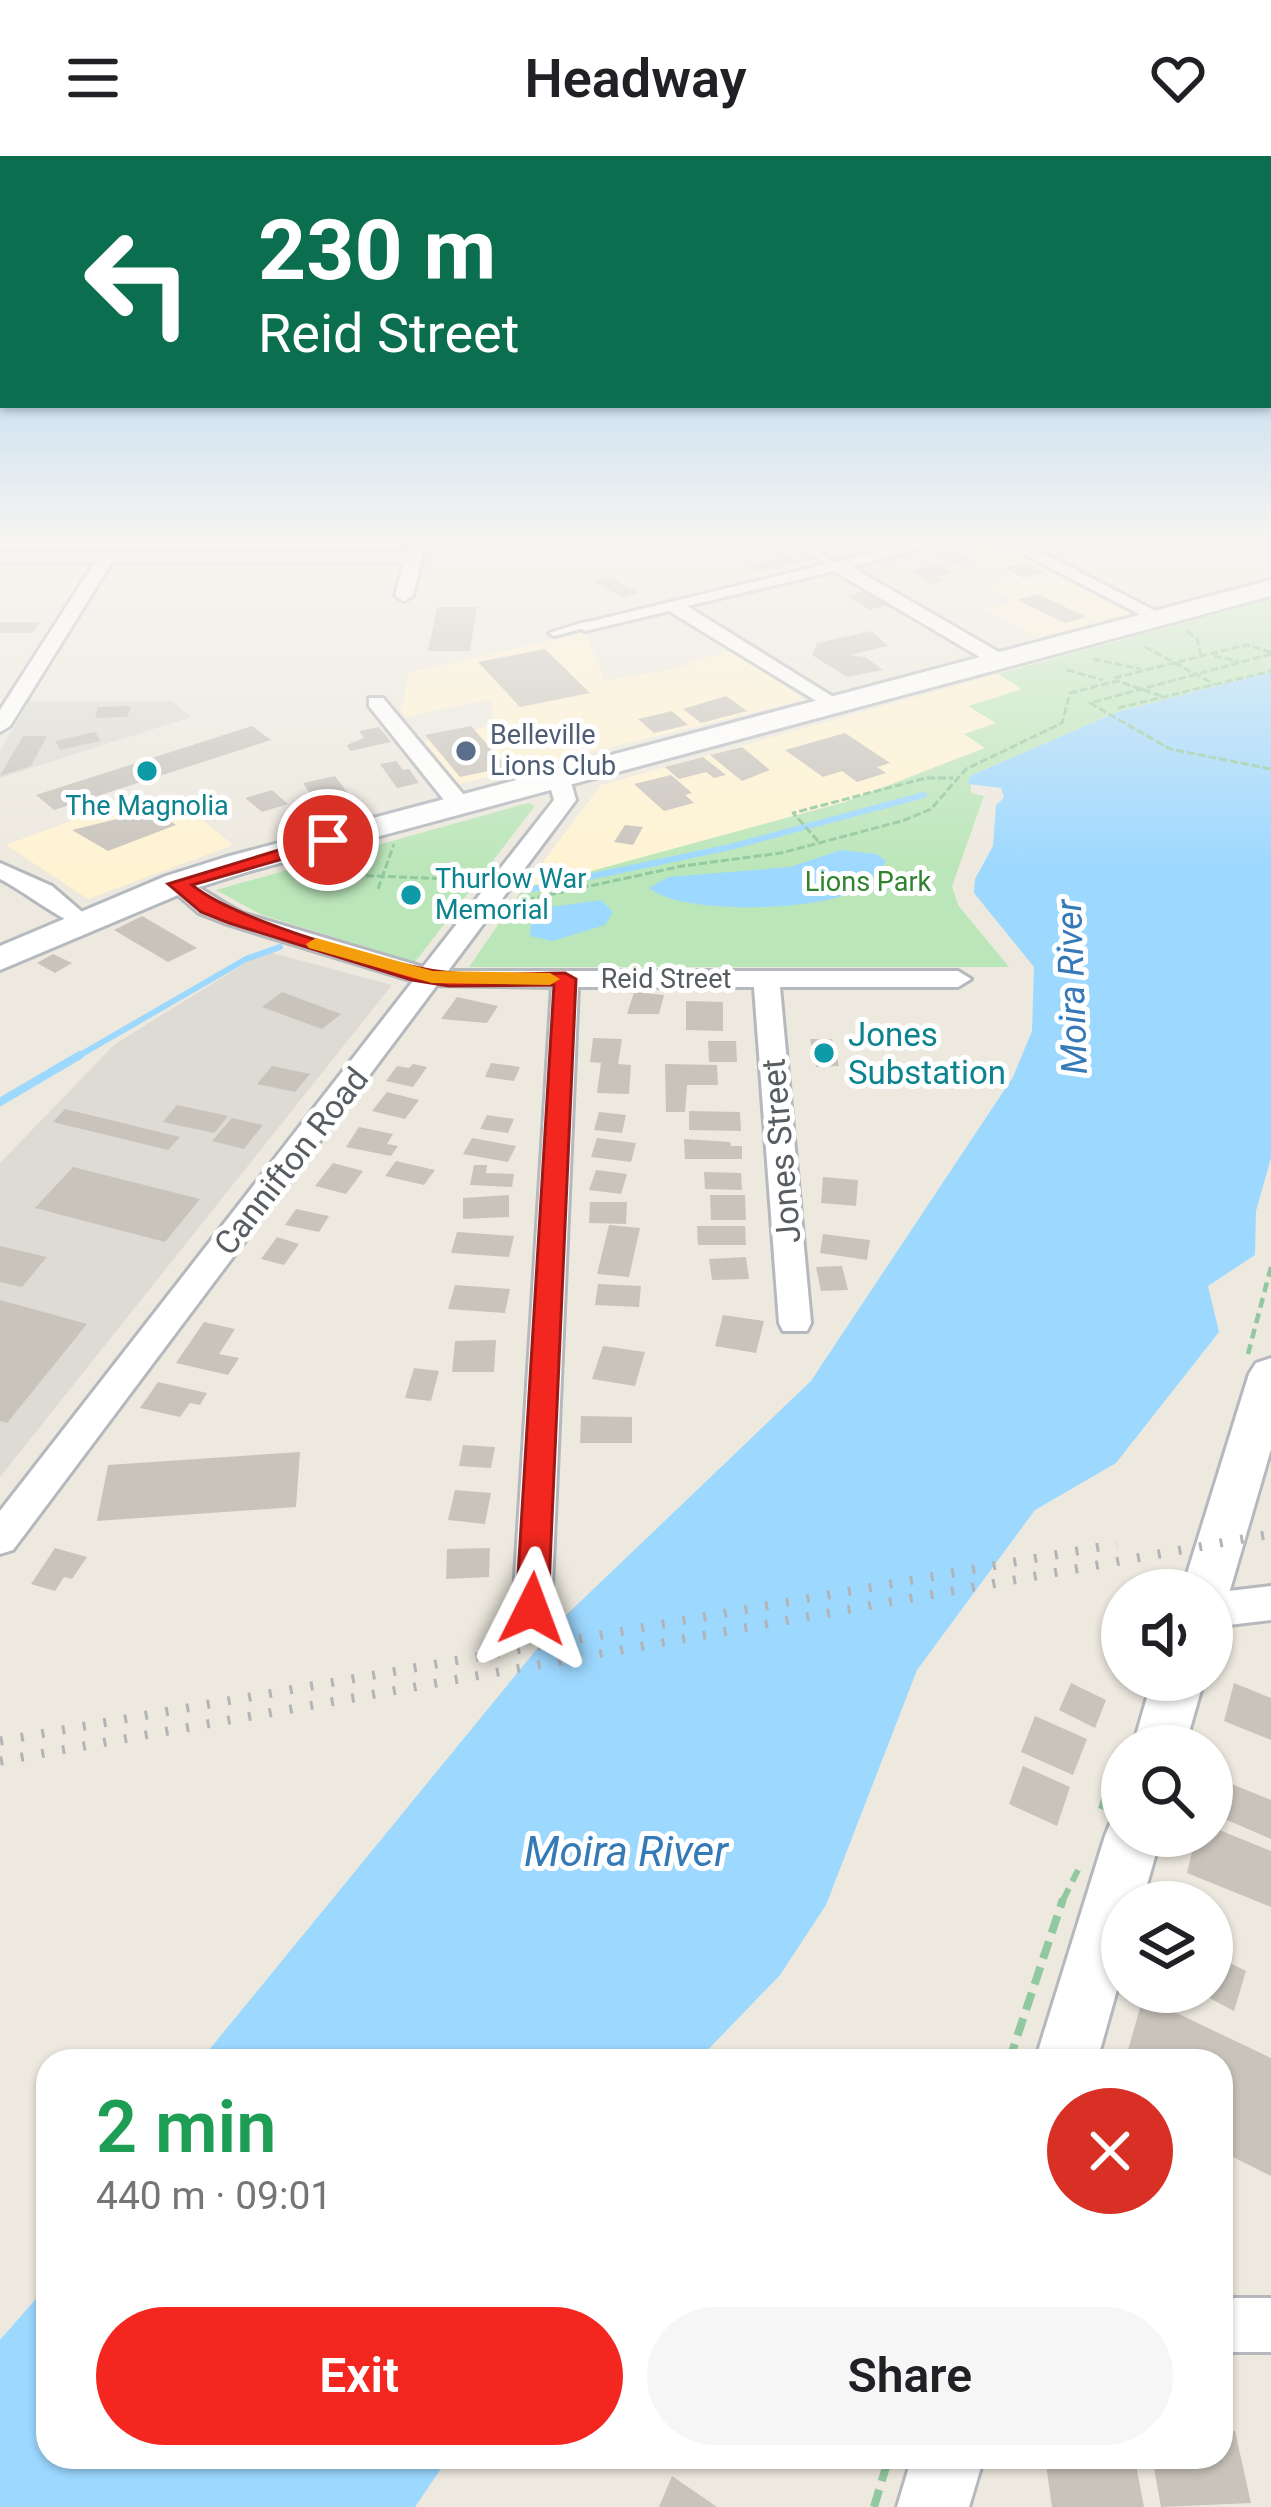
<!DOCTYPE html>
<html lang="en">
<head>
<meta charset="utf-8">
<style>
  :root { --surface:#fff; --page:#f6f6f6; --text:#202124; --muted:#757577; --accent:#f3271f }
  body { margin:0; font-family:Roboto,sans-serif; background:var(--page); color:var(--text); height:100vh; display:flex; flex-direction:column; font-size:45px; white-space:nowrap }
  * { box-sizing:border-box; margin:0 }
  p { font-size:39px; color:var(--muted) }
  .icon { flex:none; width:66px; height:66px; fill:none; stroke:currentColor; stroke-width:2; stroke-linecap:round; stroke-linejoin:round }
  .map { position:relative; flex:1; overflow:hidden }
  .drawer { position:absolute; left:36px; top:1893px; width:1197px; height:420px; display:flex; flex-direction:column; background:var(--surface); border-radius:36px; box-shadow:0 3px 9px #0004 }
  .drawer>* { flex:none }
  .hud { position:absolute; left:0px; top:0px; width:1272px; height:252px; box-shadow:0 3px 9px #0004; background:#0b6e4f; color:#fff; overflow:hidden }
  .controls { position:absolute; left:1101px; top:1413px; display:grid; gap:24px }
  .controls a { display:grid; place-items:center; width:132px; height:132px; border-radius:50%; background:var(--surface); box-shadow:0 3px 9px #0004; font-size:60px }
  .pin { position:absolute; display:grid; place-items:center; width:102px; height:102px; color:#fff; margin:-51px; border:6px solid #fff; border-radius:50%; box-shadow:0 3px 12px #0007 }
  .me { position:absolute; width:132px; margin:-66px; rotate:3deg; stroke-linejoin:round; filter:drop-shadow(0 0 9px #0008) }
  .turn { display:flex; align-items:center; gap:42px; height:252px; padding:0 60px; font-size:54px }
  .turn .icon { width:156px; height:156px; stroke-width:2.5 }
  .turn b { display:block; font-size:84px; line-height:102px }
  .round { display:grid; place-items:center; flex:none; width:126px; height:126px; border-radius:63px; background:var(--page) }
  .summary { display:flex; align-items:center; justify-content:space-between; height:204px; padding:0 60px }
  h1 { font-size:72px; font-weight:600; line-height:90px; color:#1e9e55 }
  .button { display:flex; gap:24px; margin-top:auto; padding:24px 60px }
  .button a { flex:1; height:138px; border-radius:72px; background:var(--accent); color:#fff; font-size:48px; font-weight:600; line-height:138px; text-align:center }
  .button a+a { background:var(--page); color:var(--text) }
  header { display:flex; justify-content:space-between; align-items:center; height:156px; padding:0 60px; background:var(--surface); font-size:54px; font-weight:600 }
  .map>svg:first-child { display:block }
  .commercial { fill:#fff3d2 }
  .industrial { fill:#dddbd4 }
  .green { fill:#bbe6b9 }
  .water { fill:#9dd8ff }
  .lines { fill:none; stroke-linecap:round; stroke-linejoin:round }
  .stream-far1 { stroke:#9dd8ff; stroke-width:6 }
  .stream { stroke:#9dd8ff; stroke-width:8 }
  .building { fill:#c8c4bc }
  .service-casing { stroke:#b5b8bd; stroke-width:6 }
  .minor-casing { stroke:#b5b8bd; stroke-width:6 }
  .tertiary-casing { stroke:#b5b8bd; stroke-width:6 }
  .secondary-casing { stroke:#b5bac0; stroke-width:6 }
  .path-far3 { stroke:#92c89f; stroke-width:3; stroke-dasharray:8 3; stroke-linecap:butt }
  .path-far2 { stroke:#92c89f; stroke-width:4.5; stroke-dasharray:10 6; stroke-linecap:butt }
  .path-far1 { stroke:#92c89f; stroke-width:6; stroke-dasharray:15 8; stroke-linecap:butt }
  .path { stroke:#92c89f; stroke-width:8; stroke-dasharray:18 9; stroke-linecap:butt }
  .service { fill:#fff; fill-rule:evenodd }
  .minor { fill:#fff; fill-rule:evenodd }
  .tertiary { fill:#fff; fill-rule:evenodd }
  .secondary { fill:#fff; fill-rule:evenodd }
  .rail { stroke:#b3b4b5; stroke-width:9; stroke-dasharray:3 18; stroke-linecap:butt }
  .route { fill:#f3271f; stroke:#9e1914; stroke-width:3 }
  .slow { fill:#f59e0b }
  .service-dot { fill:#5c6f8a; stroke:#fff; stroke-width:4.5 }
  .culture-dot { fill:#0f9aa8; stroke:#fff; stroke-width:4.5 }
  .labels { text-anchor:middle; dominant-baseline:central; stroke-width:10; stroke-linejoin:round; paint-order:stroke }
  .far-service-label { font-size:27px; fill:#4e5e75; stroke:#fff; text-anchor:start }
  .far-culture-label { font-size:27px; fill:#0d838f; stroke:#fff }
  .far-park-label { font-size:27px; fill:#2e832f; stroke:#fff }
  .far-street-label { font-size:27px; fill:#585d62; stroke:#fff }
  .culture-label { font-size:33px; fill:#0d838f; stroke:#fff; text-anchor:start }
  .street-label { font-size:33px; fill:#585d62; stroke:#fff }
  .water-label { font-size:36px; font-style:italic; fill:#3579b7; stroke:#fff }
  .near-water-label { font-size:42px; font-style:italic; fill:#3579b7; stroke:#fff }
</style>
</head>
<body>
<header><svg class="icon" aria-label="menu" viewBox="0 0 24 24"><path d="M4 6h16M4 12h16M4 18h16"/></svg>Headway<svg class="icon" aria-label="heart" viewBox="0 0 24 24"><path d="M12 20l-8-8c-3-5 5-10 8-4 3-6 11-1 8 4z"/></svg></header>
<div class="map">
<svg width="1271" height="2351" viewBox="0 0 1271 2351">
  <rect width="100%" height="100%" fill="#ede9df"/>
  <!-- commercial -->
  <g class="commercial">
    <path d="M994,386H1020L1151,451L1038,482L985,453L1012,445L982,429L1014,420L963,392Z"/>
    <path d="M586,476L604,525L691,510L688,506L731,495L805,544L459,628L424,585L494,569L491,543L405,561L401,556L409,517Z"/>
    <path d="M998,518L1024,533L969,551L997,568L966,579L987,591L845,646L522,734L601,629Z"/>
    <path d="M173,640L233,689L88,743L6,689L116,648Z"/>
  </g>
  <!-- industrial -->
  <g class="industrial">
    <path d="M30,545H172L191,561L0,622V594Z"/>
    <path d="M265,795L392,829L0,1321V1007L115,888Z"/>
  </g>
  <!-- green -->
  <g class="green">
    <path d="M1271,443V516L1117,556L970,620L971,637L984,640L952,730L958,749L1009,811H469L522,734L845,646L985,592L964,578L996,567L968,550L1022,533L998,518Z"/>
    <path d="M528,647L535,650L415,806L262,759L216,734Z"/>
  </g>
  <!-- water -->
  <g class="water">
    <path d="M1271,516V1002L1256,1055L1255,1099L1208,1130L1219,1176L1116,1307L1035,1354L917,1514L826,1749L780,1819L697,1905H200L559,1466L811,1225L1013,921L1032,875L1034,811L974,737L975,723L993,690L996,649L1004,642L1001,632L968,628L970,620L1117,556Z"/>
    <path d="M841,694L877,698L886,705C879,719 866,729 852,736C814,755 681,759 649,732L668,721L790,711Z"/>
    <path d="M601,744L613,756L605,769L552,785L530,780L531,765L550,751Z"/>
    <path d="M48,2129V2301H449L415,2351H0V2184Z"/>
  </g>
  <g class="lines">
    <!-- stream-far1 -->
    <g class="stream-far1">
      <path d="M527,734L730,691L924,639"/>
      <path d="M75,902L246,803L280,791"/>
    </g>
    <!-- stream -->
    <path class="stream" d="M0,946L80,899"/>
  </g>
  <!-- building -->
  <g class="building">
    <path d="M951,393L973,404L953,409L931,397Z"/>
    <path d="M791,400L801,406L757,416L747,410Z"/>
    <path d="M1028,406L1045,417L1023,422L1004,412Z"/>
    <path d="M938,408L953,417L938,420L946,425L932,428L909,415Z"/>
    <path d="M610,421L640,437L623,442L594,425Z"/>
    <path d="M865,435L888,449L870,454L846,439Z"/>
    <path d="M1038,438L1086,461L1065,467L1017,444Z"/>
    <path d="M437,451H477L470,495H428Z"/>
    <path d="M0,466H40L32,477H0Z"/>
    <path d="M872,475L888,490L849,499L865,501L883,514L847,521L812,499L817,487Z"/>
    <path d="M545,493L590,537L520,551L478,506Z"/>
    <path d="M726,540L747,555L701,567L683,553Z"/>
    <path d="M131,550L127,561L95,562L98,551Z"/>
    <path d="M672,555L688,569L654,577L638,563Z"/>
    <path d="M252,570L271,584L54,654L36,639Z"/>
    <path d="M471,570L507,611L460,621L425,579Z"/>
    <path d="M379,571L391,586L350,595L347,589L364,582L359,575Z"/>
    <path d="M95,576L101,585L60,594L55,585Z"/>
    <path d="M845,577L890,607L877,611L886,617L857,626L842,615L823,621L785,594Z"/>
    <path d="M23,580H47L31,610L0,620Z"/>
    <path d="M742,591L770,614L742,625L710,599Z"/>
    <path d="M703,601L726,619L714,622L706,616L679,623L665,611Z"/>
    <path d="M396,605L403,614L409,613L419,627L397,632L380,608Z"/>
    <path d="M671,619L692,637L685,639L694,647L664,655L634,628Z"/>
    <path d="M335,620L349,639L318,649L303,627Z"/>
    <path d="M272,634L288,648L262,656L245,642Z"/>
    <path d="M154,654L176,669L108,695L72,674Z"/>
    <path d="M625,669L643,671L633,689L614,686Z"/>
    <path d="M142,760L197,792L168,806L114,774Z"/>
    <path d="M53,798L72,807L55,817L37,807Z"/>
    <path d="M282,836L341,858L322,873L262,851Z"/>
    <path d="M634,836L664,839L659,858H627Z"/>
    <path d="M457,841L498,850L487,867L441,863Z"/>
    <path d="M686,845L723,846V875L686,874Z"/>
    <path d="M593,882L622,883L618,908L631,909L629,938L597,937L601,907L590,906Z"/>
    <path d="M810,883H832L839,910L816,911Z"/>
    <path d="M708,885H736L737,906H709Z"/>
    <path d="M491,907L520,911L514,925L485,921Z"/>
    <path d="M413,908L427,911L413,931L386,925L397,910L409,912Z"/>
    <path d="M665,908L717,909L718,929H687L685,956H666Z"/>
    <path d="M272,910L310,918L295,936L257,928Z"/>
    <path d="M387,936L419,944L405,963L372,955Z"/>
    <path d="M177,949L228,960L214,977L163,966Z"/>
    <path d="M65,953L180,981L168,994L53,966Z"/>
    <path d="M689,955L740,956L741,975L689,974Z"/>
    <path d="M599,956L626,959L622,977L594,974Z"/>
    <path d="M487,959L514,963L508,977L480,973Z"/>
    <path d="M232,962L263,969L244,993L212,985Z"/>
    <path d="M359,971L393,978L387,988L398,990L391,1000L346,991Z"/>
    <path d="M472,982L516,990L508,1006L463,998Z"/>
    <path d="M597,982L636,987L631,1006L591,1001Z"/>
    <path d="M684,983L730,986L731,990H742V1003H685Z"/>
    <path d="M396,1005L435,1014L424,1029L385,1020Z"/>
    <path d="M333,1007L363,1015L346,1038L315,1030Z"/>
    <path d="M474,1009H487L486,1017L514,1018L512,1031L470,1029Z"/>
    <path d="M73,1011L200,1043L165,1086L35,1052Z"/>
    <path d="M596,1014L627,1018L621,1038L589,1034Z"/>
    <path d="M704,1016L741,1017L742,1034L705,1033Z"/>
    <path d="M823,1021L858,1024L856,1050L821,1047Z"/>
    <path d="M509,1039V1061L463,1063V1042Z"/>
    <path d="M710,1039H745L746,1064H711Z"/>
    <path d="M590,1046H627L626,1068L589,1067Z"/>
    <path d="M296,1053L329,1060L319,1076L285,1069Z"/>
    <path d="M609,1069L640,1072L629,1121L597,1118Z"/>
    <path d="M697,1070H745L746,1089H698Z"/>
    <path d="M457,1076L514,1080L509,1101L451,1097Z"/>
    <path d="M823,1078L870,1084L867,1104L820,1097Z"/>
    <path d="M277,1081L299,1088L284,1109L261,1103Z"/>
    <path d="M0,1090L47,1101L22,1131L0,1126Z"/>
    <path d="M746,1101L749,1123L712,1124L709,1103Z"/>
    <path d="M842,1110L848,1134L821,1135L816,1111Z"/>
    <path d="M598,1128L641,1130L639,1151L595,1149Z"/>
    <path d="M455,1129L510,1133L505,1157L448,1153Z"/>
    <path d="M0,1144L87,1168L7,1267L0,1265Z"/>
    <path d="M723,1159L764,1165L756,1197L715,1190Z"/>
    <path d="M204,1166L235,1173L219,1198L239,1202L228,1219L176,1207Z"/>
    <path d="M496,1184L494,1216H452L455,1185Z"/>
    <path d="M603,1190L645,1196L635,1230L592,1223Z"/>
    <path d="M414,1212L439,1215L431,1245L405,1242Z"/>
    <path d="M158,1226L207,1237L200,1249L190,1247L180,1261L140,1252Z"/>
    <path d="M581,1260L632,1261V1287H580Z"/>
    <path d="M463,1289L495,1291L491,1312L459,1310Z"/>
    <path d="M300,1296L296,1351L97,1365L108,1309Z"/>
    <path d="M455,1334L491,1337L485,1368L448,1364Z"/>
    <path d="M55,1392L87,1401L72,1423L64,1421L55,1435L31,1428Z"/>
    <path d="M490,1392L489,1421L446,1423L447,1393Z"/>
    <path d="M1071,1527L1106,1544L1095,1572L1059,1554Z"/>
    <path d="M1234,1527L1271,1542V1584L1224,1565Z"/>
    <path d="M1035,1560L1087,1583L1073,1619L1021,1596Z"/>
    <path d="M1023,1610L1070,1631L1057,1670L1009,1648Z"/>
    <path d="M1229,1627L1271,1644V1683L1220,1661Z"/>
    <path d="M1212,1671L1271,1695V1751L1187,1717L1196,1680H1212Z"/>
    <path d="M1212,1798L1246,1815L1234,1855L1198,1836H1212Z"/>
    <path d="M1143,1841L1271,1902V2020L1221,1995V1905H1125Z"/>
    <path d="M1221,2275H1235L1251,2347L1161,2351L1152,2301H1221Z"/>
    <path d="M1046,2309H1136L1144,2351H1052Z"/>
    <path d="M672,2320L717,2351H659Z"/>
  </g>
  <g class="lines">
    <!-- service casing -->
    <g class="service-casing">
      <g id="service">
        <path d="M538,386H546L552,392L545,394Z"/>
        <path d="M805,391H811L840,409L833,411L805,395Z"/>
        <path d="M585,466L590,469L588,471L554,480L549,477Z"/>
      </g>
    </g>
    <!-- minor casing -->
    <g class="minor-casing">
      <g id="minor">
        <path d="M410,386H426L413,440L404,445L395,440L404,406H112L10,570L0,576V554L95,406H0V396H407Z"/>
        <path d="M917,386H945L852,411L1009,502V510H995L834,415L687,450L843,547L846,551L836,557L669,455L585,475L576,469Z"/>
        <path d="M1001,386H1021L1169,462L1154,466Z"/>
        <path d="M369,542H383L468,644V654H452L369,550Z"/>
        <path d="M559,617L570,623L576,644L448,815H958L971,823L958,831H780L811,1167L807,1175H783L779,1167L754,831H578L551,1453L546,1465L532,1470L518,1465L513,1453L552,831L437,829L13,1394L0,1398V1355L413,825L227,768L199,757L170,732V722C188,719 222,749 245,758L423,811L554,644L548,623Z"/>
        <path d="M0,707L52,730L95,767L92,772C74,775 23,734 0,723Z"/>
        <path d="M1271,1430V1464L1212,1471V1437Z"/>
        <rect x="1221" y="2142" width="50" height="54"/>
      </g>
    </g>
    <!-- tertiary casing -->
    <g class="tertiary-casing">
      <g id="tertiary">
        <path d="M1271,1202V1293L1230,1434L1223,1449L1212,1453V1434H1182L1249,1218L1256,1207Z"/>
        <path d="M1152,1524H1204L1185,1590H1133Z"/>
        <path d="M1122,1658V1680H1161L1142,1746H1122V1816L1097,1905H1035L1105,1680L1113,1661Z"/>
        <path d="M912,2301H984L969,2351H897Z"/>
      </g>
    </g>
    <!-- secondary casing -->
    <g class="secondary-casing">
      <path id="secondary" d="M1271,424V440L250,715L190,734L0,814V790L166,720L226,701Z"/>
    </g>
    <!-- path-far3 -->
    <g class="path-far3">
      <path d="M1187,475L1197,483L1201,499"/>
      <path d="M1145,491L1214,528"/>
      <path d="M1271,498L1090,547L1170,593L1271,613"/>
      <path d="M1214,500L1238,505"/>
      <path d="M1093,503L1141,513"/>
      <path d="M1067,514L1103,524"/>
      <path d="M1114,522L1246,489L1271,496"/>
      <path d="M1118,552L1271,515"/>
      <path d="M818,685L793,657L926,622H953"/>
      <path d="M300,717L474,724"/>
      <path d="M378,733L394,688"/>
      <path d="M516,746L682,710L781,697L902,665L931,653L966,613L1062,567L1070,537L1117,525L1162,540"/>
    </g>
    <!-- path-far2 -->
    <path class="path-far2" d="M1248,1198L1271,1111"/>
    <!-- path-far1 -->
    <g class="path-far1">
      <path d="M1101,1653L1120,1596"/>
      <path d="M1062,1746L1078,1714"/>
    </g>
    <!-- path -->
    <g class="path">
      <path d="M1009,1905L1063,1743"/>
      <path d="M874,2351L889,2301"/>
    </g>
    <!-- service -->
    <use href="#service" class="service"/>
    <!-- minor -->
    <use href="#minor" class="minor"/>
    <!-- tertiary -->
    <use href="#tertiary" class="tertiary"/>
    <!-- secondary -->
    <use href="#secondary" class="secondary"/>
    <!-- rail -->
    <g class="rail">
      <path d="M0,1585L1117,1388"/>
      <path d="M0,1605L1271,1378"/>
    </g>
  </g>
  <!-- sky -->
  <linearGradient id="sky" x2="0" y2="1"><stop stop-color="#8ac2f1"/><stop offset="0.54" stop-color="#f7f5f1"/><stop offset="1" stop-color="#f7f5f1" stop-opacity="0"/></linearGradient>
  <rect width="1271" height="715" fill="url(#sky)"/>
  <!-- route -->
  <path class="route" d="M328,679L337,684L335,688L192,729C235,764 387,809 444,816C484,821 526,817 565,817L576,823L548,1453L543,1462L532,1466L520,1462L516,1453L554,829L449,830L412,824L229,767L201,756L168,728Z"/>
  <!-- slow -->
  <path class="slow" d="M316,782L433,815L550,817L560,823L550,829L432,827L309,792L306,788Z"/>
  <!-- markers -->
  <circle class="service-dot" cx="466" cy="595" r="12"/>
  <g class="culture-dot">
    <circle cx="147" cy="615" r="12"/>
    <circle cx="411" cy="739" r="12"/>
    <circle cx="824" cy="897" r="12"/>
  </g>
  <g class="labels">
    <!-- far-service labels -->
    <g class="far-service-label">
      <text x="490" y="579">Belleville<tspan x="490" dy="31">Lions Club</tspan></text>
    </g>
    <!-- far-culture labels -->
    <g class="far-culture-label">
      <text x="147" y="650">The Magnolia</text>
      <text x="435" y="723" text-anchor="start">Thurlow War<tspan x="435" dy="31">Memorial</tspan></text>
    </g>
    <!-- far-park labels -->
    <g class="far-park-label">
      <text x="868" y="726">Lions Park</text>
    </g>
    <!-- far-street labels -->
    <g class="far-street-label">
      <text x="666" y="823">Reid Street</text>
    </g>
    <!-- culture labels -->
    <g class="culture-label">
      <text x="848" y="878">Jones<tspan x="848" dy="38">Substation</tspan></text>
    </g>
    <!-- street labels -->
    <g class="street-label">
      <text transform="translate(781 995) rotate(-95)">Jones Street</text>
      <text transform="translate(291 1005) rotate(-52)">Cannifton Road</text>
    </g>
    <!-- water labels -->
    <g class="water-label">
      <text transform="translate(1072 831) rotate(-92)">Moira River</text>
    </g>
    <!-- near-water labels -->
    <g class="near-water-label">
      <text x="626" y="1695">Moira River</text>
    </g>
  </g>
</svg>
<div class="controls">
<a><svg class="icon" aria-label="sound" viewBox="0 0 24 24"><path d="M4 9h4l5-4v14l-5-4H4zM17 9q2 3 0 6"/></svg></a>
<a><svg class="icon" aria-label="search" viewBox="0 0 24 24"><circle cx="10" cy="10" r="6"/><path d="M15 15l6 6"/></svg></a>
<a><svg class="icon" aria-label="layers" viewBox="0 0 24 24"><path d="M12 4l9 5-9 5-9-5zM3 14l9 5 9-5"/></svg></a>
</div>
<div class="pin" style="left:328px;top:684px;background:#d93025"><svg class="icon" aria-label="arrive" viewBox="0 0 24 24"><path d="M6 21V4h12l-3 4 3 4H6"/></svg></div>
<svg class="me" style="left:532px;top:1453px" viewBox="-20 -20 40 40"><path d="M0-17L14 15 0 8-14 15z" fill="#f3271f" stroke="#fff" stroke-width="4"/></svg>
<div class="hud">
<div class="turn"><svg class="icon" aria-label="left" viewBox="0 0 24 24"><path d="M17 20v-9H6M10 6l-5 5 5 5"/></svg><div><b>230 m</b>Reid Street</div></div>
</div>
<section class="drawer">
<div class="summary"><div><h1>2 min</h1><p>440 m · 09:01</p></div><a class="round" style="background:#d93025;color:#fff"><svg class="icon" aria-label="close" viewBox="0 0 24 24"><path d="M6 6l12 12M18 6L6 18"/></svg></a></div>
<div class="button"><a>Exit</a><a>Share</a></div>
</section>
</div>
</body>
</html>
